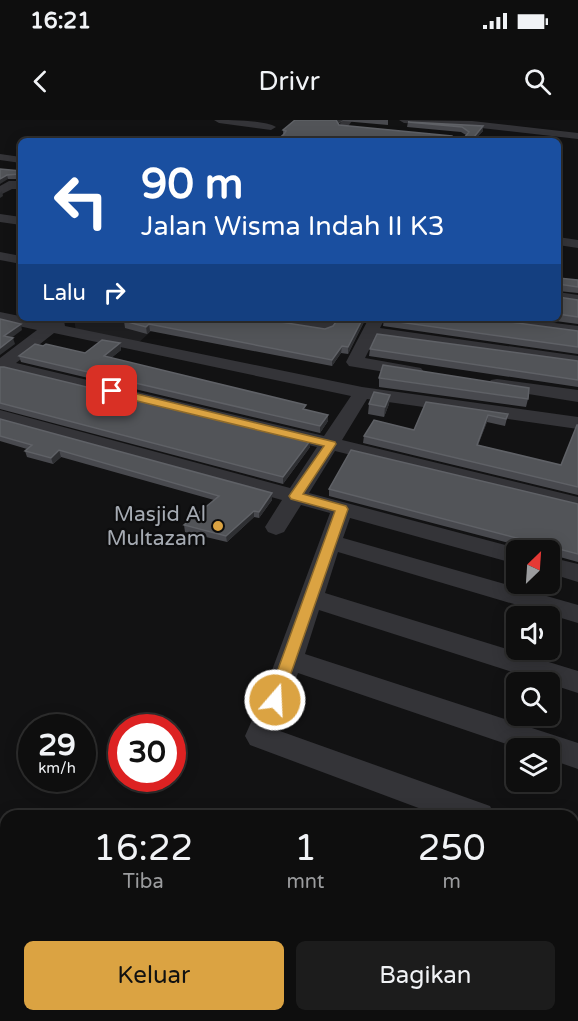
<!DOCTYPE html>
<html lang="id">
<head>
<meta charset="utf-8">
<style>
  :root { --surface:#0e0e0e; --page:#1c1c1c; --text:#f1f3f6; --muted:#9b9c9e; --line:#2e2e2e; --accent:#dba342 }
  body { margin:0; font-family:"Varela Round",sans-serif; background:var(--page); color:var(--text); height:100vh; display:flex; flex-direction:column; font-size:22px; white-space:nowrap }
  * { box-sizing:border-box; margin:0 }
  p { font-size:20px; color:var(--muted) }
  .icon { flex:none; width:33px; height:33px; fill:none; stroke:currentColor; stroke-width:2; stroke-linecap:round; stroke-linejoin:round }
  .map { position:relative; flex:1; overflow:hidden }
  .sheet { position:absolute; left:0px; top:690px; width:579px; height:212px; display:flex; flex-direction:column; background:var(--surface); border-radius:18px 18px 0 0; box-shadow:0 3px 15px #0003,0 0 0 2px var(--line) }
  .sheet>* { flex:none }
  .hud { position:absolute; left:18px; top:18px; width:543px; height:183px; border-radius:9px; box-shadow:0 3px 15px #0003,0 0 0 2px var(--line); background:#1a4fa0; color:#fff; overflow:hidden }
  .needle { width:39px; rotate:25deg }
  .tools { position:absolute; left:506px; top:420px; display:grid; gap:12px }
  .tools a { display:grid; place-items:center; width:54px; height:54px; border-radius:9px; background:var(--surface); box-shadow:0 3px 15px #0003,0 0 0 2px var(--line); font-size:30px }
  .speed { position:absolute; left:18px; top:594px; display:flex; gap:12px; font-size:30px; font-weight:700; text-align:center }
  .speed>* { display:grid; place-content:center; width:78px; height:78px; border-radius:50%; background:var(--surface); box-shadow:0 3px 15px #0003,0 0 0 2px var(--line); line-height:1 }
  .speed small { font-size:15px; font-weight:400 }
  .speed .limit { border:9px solid #d22; background:#fff; color:#111 }
  .pin { position:absolute; display:grid; place-items:center; width:51px; height:51px; color:#fff; margin:-26px; border-radius:12px; box-shadow:0 3px 9px #0006 }
  .me { position:absolute; width:66px; margin:-33px; rotate:19deg; stroke-linejoin:round; filter:drop-shadow(0 0 4px #0008) }
  .turn { display:flex; align-items:center; gap:21px; height:126px; padding:0 24px; font-size:27px }
  .turn .icon { width:78px; height:78px; stroke-width:2.5 }
  .turn b { display:block; font-size:42px; line-height:51px }
  .then { display:flex; align-items:center; height:57px; padding:0 24px; background:#0003; gap:12px; font-size:22px }
  .eta { display:flex; justify-content:space-evenly; align-items:center; height:102px; text-align:center }
  .eta b { font-size:36px; font-weight:600; line-height:42px }
  .button { display:flex; gap:12px; margin-top:auto; padding:12px 24px }
  .button a { flex:1; height:69px; border-radius:9px; background:var(--accent); color:#111; font-size:24px; font-weight:600; line-height:69px; text-align:center }
  .button a+a { background:var(--page); color:var(--text) }
  .status { display:flex; justify-content:space-between; align-items:center; height:42px; padding:0 30px; background:var(--surface); direction:ltr }
  .status svg { height:16px; fill:currentColor }
  header { display:flex; justify-content:space-between; align-items:center; height:78px; padding:0 24px; background:var(--surface); font-size:27px; font-weight:600 }
  .map>svg:first-child { display:block }
  .built { fill:#1e1e20 }
  .lines { fill:none; stroke-linecap:round; stroke-linejoin:round }
  .street { fill:#343438; fill-rule:evenodd }
  .wall { fill:#48494e }
  .shaded-wall { fill:#2e2f32 }
  .building { fill:#525458; stroke:#5f6166; stroke-width:1.5 }
  .route { fill:#dba342; stroke:#8e6a2b; stroke-width:1.5 }
  .poi-dot { fill:#dba342; stroke:#0d0d0e; stroke-width:2 }
  .labels { text-anchor:middle; dominant-baseline:central; stroke-width:4.5; stroke-linejoin:round; paint-order:stroke }
  .poi-label { font-size:21px; fill:#a5aab2; stroke:#0d0d0e; text-anchor:end }
</style>
</head>
<body>
<div class="status"><b>16:21</b><svg viewBox="0 0 49 12"><path d="M0 12V9h3v3zM5 12V6h3v6zM10 12V3h3v9zM15 12V0h3v12zM26 1h20v11H26zM47 4h2v5h-2z"/></svg></div>
<header><svg class="icon" aria-label="back" viewBox="0 0 24 24"><path d="M15 5l-7 7 7 7"/></svg>Drivr<svg class="icon" aria-label="search" viewBox="0 0 24 24"><circle cx="10" cy="10" r="6"/><path d="M15 15l6 6"/></svg></header>
<div class="map">
<svg width="578" height="901" viewBox="0 0 578 901">
  <rect width="100%" height="100%" fill="#121213"/>
  <!-- built -->
  <path class="built" d="M74,198H166L138,223L76,212Z"/>
  <g class="lines">
    <!-- street -->
    <g class="street">
      <path d="M214,0C230,0 264,0 276,7L271,10L219,3Z"/>
      <path d="M343,0L352,1L337,21H326Z"/>
      <path d="M399,0L472,1L578,13V19L472,7L404,3Z"/>
      <path d="M0,34L21,37V43L0,40Z"/>
      <path d="M9,61H21V69H12L0,75V66Z"/>
      <path d="M0,94L21,97V105L0,102Z"/>
      <path d="M558,117L578,120V128L558,125Z"/>
      <path d="M0,132L21,136V144L0,140Z"/>
      <path d="M558,172L578,175V185L558,182Z"/>
      <path d="M0,192L49,202L58,199L64,201L65,206L362,267L578,297V309L367,279L342,320L578,377V391L335,331L309,373L524,430H516V444L350,398L343,418L578,485V503L338,432L325,473L578,551V573L319,490L305,534L578,623V649L549,639V628H518L298,553L277,610L490,686L495,696H440L250,625L245,616L261,580L330,393L301,385L284,412L276,415L268,412L265,407L282,380L0,302V290L290,368L317,327L6,251L0,252V238L37,210L0,202ZM54,213L351,276L324,316L16,243Z"/>
      <path d="M248,198H290L321,203L325,198H342L331,211L325,213L256,203Z"/>
      <path d="M369,198H385L380,208L578,236V246L375,218L365,238L421,248L424,252L421,256L415,257L349,246L346,242Z"/>
      <path d="M471,198H516L578,206V216L479,203Z"/>
      <path d="M497,259L578,270V282L491,268L488,264L491,260Z"/>
      <path d="M549,437L578,444V462L549,453Z"/>
      <path d="M573,714L578,716V748L573,746Z"/>
    </g>
  </g>
  <!-- wall -->
  <g class="wall">
    <path d="M295,0H388V5L343,1L338,4L339,5L454,18H464L466,15L461,12L407,7L408,2L483,6V11L477,17H479V21H276L283,15V10Z"/>
    <path d="M0,49L21,51V59H8Z"/>
    <path d="M558,158L578,160V173L558,171Z"/>
    <path d="M558,177L578,180V204L533,198H558Z"/>
    <path d="M304,198H323L320,201Z"/>
    <path d="M339,198H366L348,234L341,233L332,246L150,211L147,214L125,208L124,201L255,199L325,209L333,206Z"/>
    <path d="M480,199L578,211V234L383,206L384,200Z"/>
    <path d="M120,223L121,230L111,238L306,290L328,301L320,313L21,242L19,236L43,226L85,233Z"/>
    <path d="M370,229L578,241V267L369,236Z"/>
    <path d="M0,247L310,321V327L283,364L0,289Z"/>
    <path d="M379,258L528,279L526,287L379,267Z"/>
    <path d="M390,275L389,284L384,297L368,294L369,284Z"/>
    <path d="M426,282L508,294L505,306L487,302L478,325L561,345L578,305V375L363,323L364,316L414,310Z"/>
    <path d="M0,299L272,373V380L259,398L254,397L227,422L185,412L184,405L214,380L61,337L53,344L27,337L25,331L27,329L0,321Z"/>
    <path d="M329,369L578,384V442L549,434V430H536L329,376Z"/>
  </g>
  <!-- shaded-wall -->
  <g class="shaded-wall">
    <path d="M336,0H343L336,5Z"/>
    <path d="M483,6V11L474,21V17Z"/>
    <path d="M7,55L8,59L0,64V59Z"/>
    <path d="M2,71L3,76L0,78V73Z"/>
    <path d="M363,198H366L348,234V227Z"/>
    <path d="M21,204L22,210L6,222L4,216Z"/>
    <path d="M149,204L150,211L147,214L146,207Z"/>
    <path d="M13,218L15,224L0,235V228Z"/>
    <path d="M120,223L121,230L105,243L104,236Z"/>
    <path d="M342,226L341,233L332,246V240Z"/>
    <path d="M390,275L389,284L384,297L385,287Z"/>
    <path d="M328,295V301L320,313V306Z"/>
    <path d="M488,295L487,302L475,332L477,325Z"/>
    <path d="M310,321V327L283,364V357Z"/>
    <path d="M59,330L61,337L53,344L51,338Z"/>
    <path d="M272,373V380L259,398V392Z"/>
    <path d="M254,391V397L227,422L226,416Z"/>
  </g>
  <!-- building -->
  <g class="building">
    <path d="M295,0H337H336L339,5L452,16L454,18H464L469,12L462,7L408,2L483,6L474,17H479L477,21H276L284,14L286,11L283,10Z"/>
    <path d="M0,49L21,51V56L20,54L7,55L0,59Z"/>
    <path d="M558,158L578,160V167L558,164V175Z"/>
    <path d="M558,177L578,180V197L558,194Z"/>
    <path d="M128,198H255L325,209L333,206L339,198H363L348,227L342,226L332,240L149,204L146,207L124,201Z"/>
    <path d="M385,198H479L578,211V227L384,200Z"/>
    <path d="M0,199L21,204L4,216L13,218L0,228Z"/>
    <path d="M377,214L578,241V260L370,229Z"/>
    <path d="M102,220L120,223L104,236L306,285L303,289L328,295L320,306L19,236L35,224L43,226L46,224L85,233Z"/>
    <path d="M383,245L529,268L528,279L379,258Z"/>
    <path d="M0,247H4L310,321L283,357L0,283Z"/>
    <path d="M374,272L390,275L385,287L369,284Z"/>
    <path d="M426,282L508,294L506,299L488,295L477,325L561,345L577,305H578V367L364,316L374,300L414,310Z"/>
    <path d="M0,299L272,373L259,392L254,391L226,416L184,405L219,376L59,330L51,338L25,331L32,325L0,316Z"/>
    <path d="M351,330L578,384V434L329,369Z"/>
  </g>
  <!-- route -->
  <path class="route" d="M112,268L335,322L336,324L303,374L346,386L348,389L280,585L275,586L269,585L267,580L335,391L291,379L289,376L324,326L108,274V269Z"/>
  <!-- markers -->
  <circle class="poi-dot" cx="218" cy="406" r="6"/>
  <g class="labels">
    <!-- poi labels -->
    <g class="poi-label">
      <text x="206" y="394">Masjid Al<tspan x="206" dy="24">Multazam</tspan></text>
    </g>
  </g>
</svg>
<div class="tools">
<a><svg class="needle" viewBox="-14 -14 28 28"><path d="M0-13l5 13h-10z" fill="#e53935"/><path d="M0 13l5-13h-10z" fill="#9b9c9e"/></svg></a>
<a><svg class="icon" aria-label="sound" viewBox="0 0 24 24"><path d="M4 9h4l5-4v14l-5-4H4zM17 9q2 3 0 6"/></svg></a>
<a><svg class="icon" aria-label="search" viewBox="0 0 24 24"><circle cx="10" cy="10" r="6"/><path d="M15 15l6 6"/></svg></a>
<a><svg class="icon" aria-label="layers" viewBox="0 0 24 24"><path d="M12 4l9 5-9 5-9-5zM3 14l9 5 9-5"/></svg></a>
</div>
<div class="speed"><div>29<small>km/h</small></div><div class="limit">30</div></div>
<div class="pin" style="left:112px;top:271px;background:#d93025"><svg class="icon" aria-label="arrive" viewBox="0 0 24 24"><path d="M6 21V4h12l-3 4 3 4H6"/></svg></div>
<svg class="me" style="left:275px;top:580px" viewBox="-20 -20 40 40"><circle r="17" fill="#dba342" stroke="#fff" stroke-width="3"/><path d="M0-11L8 9 0 5-8 9z" fill="#fff"/></svg>
<div class="hud">
<div class="turn"><svg class="icon" aria-label="left" viewBox="0 0 24 24"><path d="M17 20v-9H6M10 6l-5 5 5 5"/></svg><div><b>90 m</b>Jalan Wisma Indah II K3</div></div>
<div class="then">Lalu<svg class="icon" aria-label="right" viewBox="0 0 24 24"><path d="M7 20v-9h11M14 6l5 5-5 5"/></svg></div>
</div>
<section class="sheet">
<div class="eta">
<div><b>16:22</b><p>Tiba</p></div>
<div><b>1</b><p>mnt</p></div>
<div><b>250</b><p>m</p></div>
</div>
<div class="button"><a>Keluar</a><a>Bagikan</a></div>
</section>
</div>
</body>
</html>
